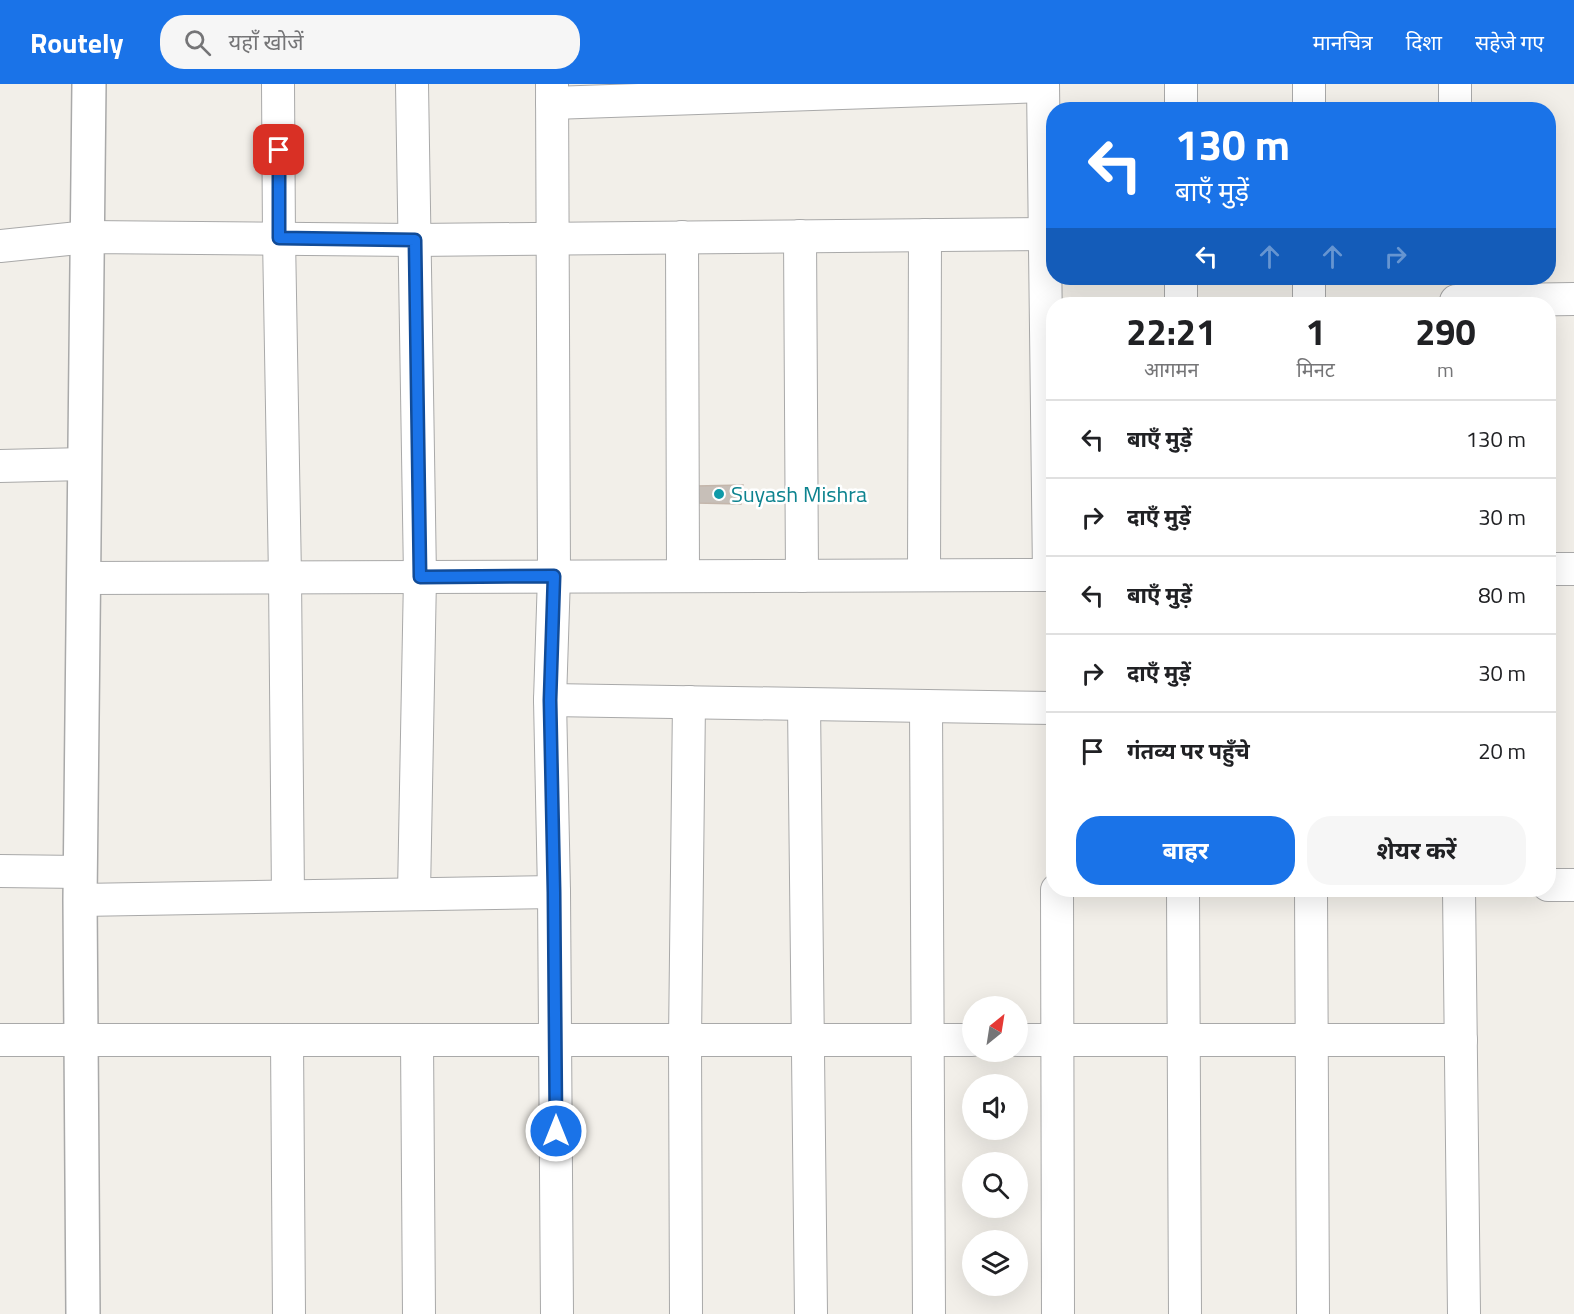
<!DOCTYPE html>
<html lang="hi">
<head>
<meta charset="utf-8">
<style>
  :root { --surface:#fff; --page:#f6f6f6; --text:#202124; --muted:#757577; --line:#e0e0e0; --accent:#1a73e8 }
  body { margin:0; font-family:"Titillium Web","Noto Sans Devanagari",sans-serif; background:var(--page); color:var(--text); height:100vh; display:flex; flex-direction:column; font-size:22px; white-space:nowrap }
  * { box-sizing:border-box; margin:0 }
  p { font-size:20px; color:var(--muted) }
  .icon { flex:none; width:33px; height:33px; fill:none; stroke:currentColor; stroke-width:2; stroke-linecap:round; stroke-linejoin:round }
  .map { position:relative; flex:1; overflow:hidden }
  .side { position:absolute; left:1046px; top:213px; width:510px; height:600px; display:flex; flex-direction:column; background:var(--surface); border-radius:24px; box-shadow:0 6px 24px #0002 }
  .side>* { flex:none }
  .top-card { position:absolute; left:1046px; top:18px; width:510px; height:183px; border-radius:24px; box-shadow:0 6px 24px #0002; background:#1a73e8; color:#fff; overflow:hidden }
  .needle { width:39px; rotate:30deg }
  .tools { position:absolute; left:962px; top:912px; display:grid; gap:12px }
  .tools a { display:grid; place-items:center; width:66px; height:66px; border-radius:50%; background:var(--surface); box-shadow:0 6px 24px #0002; font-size:30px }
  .pin { position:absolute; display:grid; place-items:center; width:51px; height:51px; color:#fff; margin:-26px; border-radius:12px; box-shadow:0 3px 9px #0006 }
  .me { position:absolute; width:66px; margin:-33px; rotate:0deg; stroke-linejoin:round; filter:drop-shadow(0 0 4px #0008) }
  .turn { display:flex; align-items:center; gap:21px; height:126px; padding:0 30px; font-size:27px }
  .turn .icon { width:78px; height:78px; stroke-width:2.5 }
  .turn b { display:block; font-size:42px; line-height:51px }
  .lanes { display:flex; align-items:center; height:57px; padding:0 30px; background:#0003; justify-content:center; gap:30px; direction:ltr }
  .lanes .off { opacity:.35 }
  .eta { display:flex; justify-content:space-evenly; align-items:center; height:102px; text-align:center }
  .eta b { font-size:36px; font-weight:700; line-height:42px }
  .button { display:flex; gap:12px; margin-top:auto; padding:12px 30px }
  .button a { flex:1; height:69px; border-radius:24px; background:var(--accent); color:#fff; font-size:24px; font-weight:700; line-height:69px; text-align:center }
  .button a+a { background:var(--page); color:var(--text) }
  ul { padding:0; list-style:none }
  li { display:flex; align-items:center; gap:18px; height:78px; padding:0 30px; border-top:2px solid var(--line) }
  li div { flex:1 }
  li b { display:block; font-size:22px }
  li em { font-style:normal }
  header { display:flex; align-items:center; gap:36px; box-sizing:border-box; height:84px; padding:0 30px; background:var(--accent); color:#fff }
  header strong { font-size:28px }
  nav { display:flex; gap:33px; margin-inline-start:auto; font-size:21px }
  .search { width:420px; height:54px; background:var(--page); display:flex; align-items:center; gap:15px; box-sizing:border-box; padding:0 21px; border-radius:24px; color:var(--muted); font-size:22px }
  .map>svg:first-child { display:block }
  .building { fill:#c7bfb8; stroke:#c4b6ab; stroke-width:1.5 }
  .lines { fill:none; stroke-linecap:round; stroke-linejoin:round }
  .minor-casing { stroke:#a9a9a9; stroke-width:34 }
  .tertiary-casing { stroke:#a9a9a9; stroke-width:36 }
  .minor { stroke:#fff; stroke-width:32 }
  .tertiary { stroke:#fff; stroke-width:33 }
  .route-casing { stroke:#114b97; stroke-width:15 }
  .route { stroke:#1a73e8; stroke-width:10 }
  .culture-dot { fill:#0f9aa8; stroke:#fff; stroke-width:2 }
  .labels { text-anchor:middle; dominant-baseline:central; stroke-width:5; stroke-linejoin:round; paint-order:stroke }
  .culture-label { font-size:22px; fill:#0d838f; stroke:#fff; text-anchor:start }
</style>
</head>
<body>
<header>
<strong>Routely</strong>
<div class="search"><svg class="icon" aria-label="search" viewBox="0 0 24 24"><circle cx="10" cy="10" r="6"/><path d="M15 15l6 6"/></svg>यहाँ खोजें</div>
<nav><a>मानचित्र</a><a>दिशा</a><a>सहेजे गए</a></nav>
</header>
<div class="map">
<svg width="1574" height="1230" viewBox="0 0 1574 1230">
  <rect width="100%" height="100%" fill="#f2efe9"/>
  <!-- building -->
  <path class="building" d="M743,401L741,420L696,419V402Z"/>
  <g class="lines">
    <!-- minor casing -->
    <g class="minor-casing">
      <g id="minor">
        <path d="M278,0L279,154L285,493L288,812"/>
        <path d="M412,0L420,493L414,809"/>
        <path d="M552,0L554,492L550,616L554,808L557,1230"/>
        <path d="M1043,0L1049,491"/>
        <path d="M1181,0V26"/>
        <path d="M1309,0V26"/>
        <path d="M1455,0V26"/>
        <path d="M552,19L1043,2"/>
        <path d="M800,152L802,492"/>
        <path d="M682,153L683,492"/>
        <path d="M0,162L88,153L415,156L1053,150"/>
        <path d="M1181,194V220"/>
        <path d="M1309,194V220"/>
        <path d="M1456,217L1574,215"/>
        <path d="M0,382L85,380"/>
        <path d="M1548,485H1574"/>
        <path d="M924,491L925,151"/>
        <path d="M84,494L1053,491"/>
        <path d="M550,616L1053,624"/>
        <path d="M804,620L811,1230"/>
        <path d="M926,622L929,1230"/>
        <path d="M0,787L80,788"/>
        <path d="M1548,801H1574"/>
        <path d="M1057,806L1058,1230"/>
        <path d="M1183,806L1185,1230"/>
        <path d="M1311,806L1313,1230"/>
        <path d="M1459,806L1464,1230"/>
        <path d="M80,816L554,808"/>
        <path d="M0,956H972"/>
        <path d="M287,956L289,1230"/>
        <path d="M417,956L419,1230"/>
        <path d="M1017,956H1461"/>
        <path d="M686,1230L685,956L689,618"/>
      </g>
    </g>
    <!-- tertiary casing -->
    <g class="tertiary-casing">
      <path id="tertiary" d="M83,1230L80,816L89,0"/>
    </g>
    <!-- minor -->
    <use href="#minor" class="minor"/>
    <!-- tertiary -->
    <use href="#tertiary" class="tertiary"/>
  </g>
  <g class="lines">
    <!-- route casing -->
    <g class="route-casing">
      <path id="route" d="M279,66V154L415,156L420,493L554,492L550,616L554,808L556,1047"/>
    </g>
    <!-- route -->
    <use href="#route" class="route"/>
  </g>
  <!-- markers -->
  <circle class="culture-dot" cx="719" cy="410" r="6"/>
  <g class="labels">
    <!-- culture labels -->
    <g class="culture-label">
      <text x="731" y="410">Suyash Mishra</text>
    </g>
  </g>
</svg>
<div class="tools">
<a><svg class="needle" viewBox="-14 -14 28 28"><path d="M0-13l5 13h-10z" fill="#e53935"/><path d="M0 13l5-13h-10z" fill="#757577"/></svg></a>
<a><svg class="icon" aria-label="sound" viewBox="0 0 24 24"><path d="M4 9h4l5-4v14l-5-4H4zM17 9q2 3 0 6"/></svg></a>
<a><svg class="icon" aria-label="search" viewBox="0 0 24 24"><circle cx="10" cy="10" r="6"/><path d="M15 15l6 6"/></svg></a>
<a><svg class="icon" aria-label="layers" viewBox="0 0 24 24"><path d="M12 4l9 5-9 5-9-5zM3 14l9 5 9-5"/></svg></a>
</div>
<div class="pin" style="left:279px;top:66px;background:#d93025"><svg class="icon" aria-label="arrive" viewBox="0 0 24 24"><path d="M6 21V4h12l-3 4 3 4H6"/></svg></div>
<svg class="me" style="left:556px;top:1047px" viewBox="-20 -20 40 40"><circle r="17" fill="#1a73e8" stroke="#fff" stroke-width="3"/><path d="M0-11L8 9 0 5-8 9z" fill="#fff"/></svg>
<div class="top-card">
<div class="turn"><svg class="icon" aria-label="left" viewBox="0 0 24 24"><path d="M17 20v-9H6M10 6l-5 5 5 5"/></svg><div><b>130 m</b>बाएँ मुड़ें</div></div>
<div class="lanes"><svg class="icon" aria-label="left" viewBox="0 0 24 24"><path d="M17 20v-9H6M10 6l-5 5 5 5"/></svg><svg class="icon off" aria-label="ahead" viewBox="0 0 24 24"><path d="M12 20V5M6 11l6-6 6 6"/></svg><svg class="icon off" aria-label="ahead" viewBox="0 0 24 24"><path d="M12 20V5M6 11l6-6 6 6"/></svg><svg class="icon off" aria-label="right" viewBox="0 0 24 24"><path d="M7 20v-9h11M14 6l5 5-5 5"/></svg></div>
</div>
<section class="side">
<div class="eta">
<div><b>22:21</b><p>आगमन</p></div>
<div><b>1</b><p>मिनट</p></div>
<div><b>290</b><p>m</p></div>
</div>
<ul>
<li><svg class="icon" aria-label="left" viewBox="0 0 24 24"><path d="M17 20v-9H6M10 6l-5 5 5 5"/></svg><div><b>बाएँ मुड़ें</b></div><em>130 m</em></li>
<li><svg class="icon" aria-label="right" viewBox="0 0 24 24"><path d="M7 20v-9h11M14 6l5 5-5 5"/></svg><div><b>दाएँ मुड़ें</b></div><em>30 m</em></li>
<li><svg class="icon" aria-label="left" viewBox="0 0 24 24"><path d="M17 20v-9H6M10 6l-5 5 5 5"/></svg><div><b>बाएँ मुड़ें</b></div><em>80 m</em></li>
<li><svg class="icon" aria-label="right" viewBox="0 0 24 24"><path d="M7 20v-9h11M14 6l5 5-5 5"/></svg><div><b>दाएँ मुड़ें</b></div><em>30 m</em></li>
<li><svg class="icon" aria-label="arrive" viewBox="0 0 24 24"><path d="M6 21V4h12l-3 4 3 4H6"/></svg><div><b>गंतव्य पर पहुँचे</b></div><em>20 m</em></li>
</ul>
<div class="button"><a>बाहर</a><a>शेयर करें</a></div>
</section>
</div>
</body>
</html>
